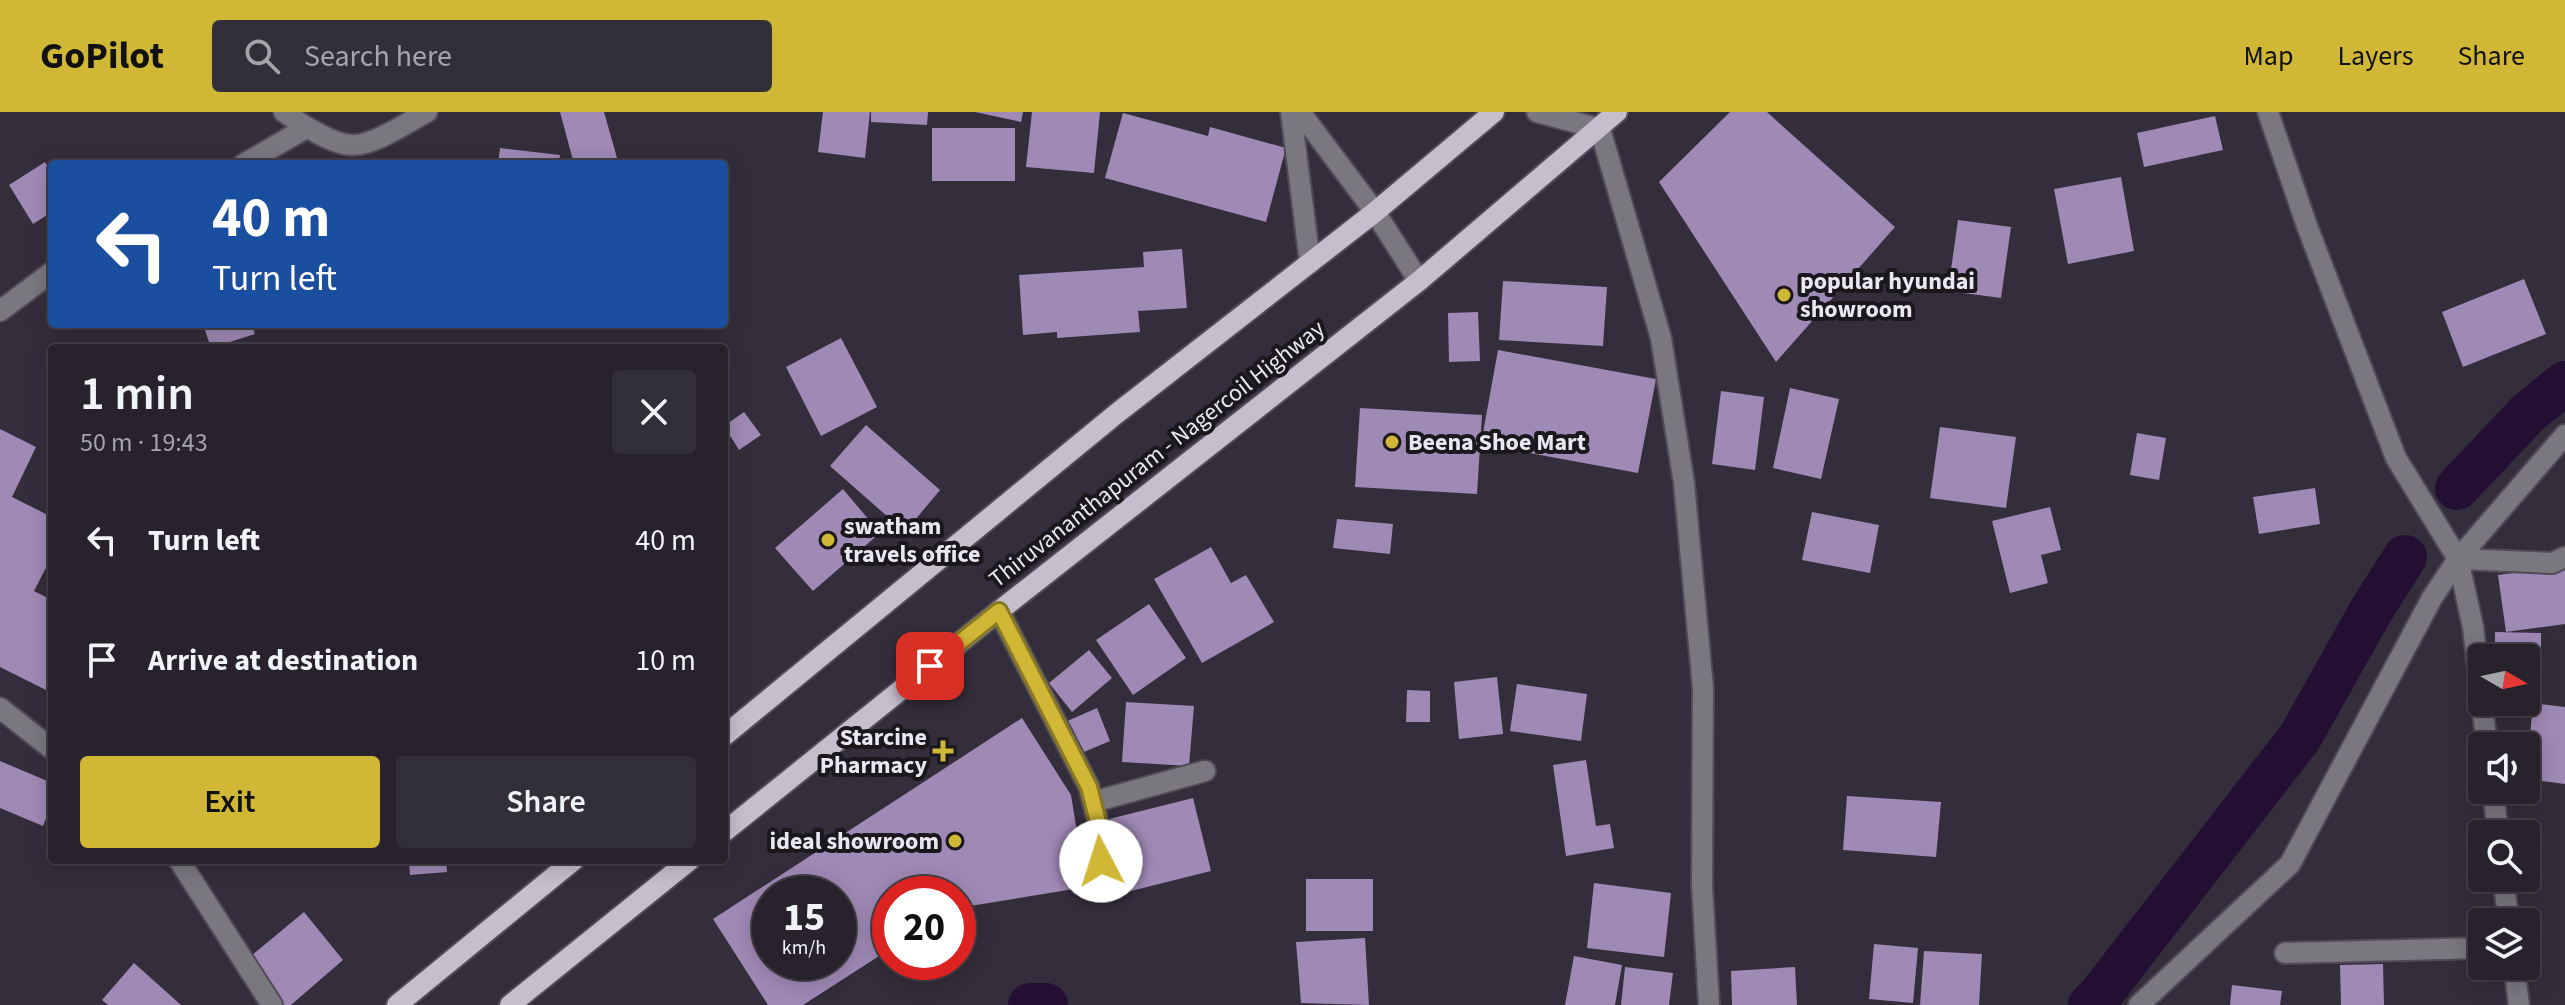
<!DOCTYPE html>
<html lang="en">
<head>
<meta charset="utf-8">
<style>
  :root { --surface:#27222c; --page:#332f38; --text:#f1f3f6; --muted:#a4a4a9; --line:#433f48; --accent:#d1b736 }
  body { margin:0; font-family:"Source Sans 3",sans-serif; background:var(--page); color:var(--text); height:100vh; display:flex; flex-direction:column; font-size:30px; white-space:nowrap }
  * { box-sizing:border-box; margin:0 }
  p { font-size:26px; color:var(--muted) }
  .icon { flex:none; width:44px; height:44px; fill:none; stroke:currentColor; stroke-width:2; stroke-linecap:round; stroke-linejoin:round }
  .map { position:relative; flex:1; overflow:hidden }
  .panel { position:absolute; left:48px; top:232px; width:680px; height:520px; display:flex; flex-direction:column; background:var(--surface); border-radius:8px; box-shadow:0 4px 20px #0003,0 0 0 2px var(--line) }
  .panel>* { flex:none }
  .guide { position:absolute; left:48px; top:48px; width:680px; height:168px; border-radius:8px; box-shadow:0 4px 20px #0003,0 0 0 2px var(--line); background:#1a4fa0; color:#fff; overflow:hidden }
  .needle { width:52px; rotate:99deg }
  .tools { position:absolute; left:2468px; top:532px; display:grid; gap:16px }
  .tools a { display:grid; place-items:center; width:72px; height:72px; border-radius:8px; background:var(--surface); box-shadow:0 4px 20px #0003,0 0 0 2px var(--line); font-size:40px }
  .speed { position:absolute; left:752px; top:764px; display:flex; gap:16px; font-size:40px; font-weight:700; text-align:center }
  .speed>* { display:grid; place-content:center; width:104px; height:104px; border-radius:50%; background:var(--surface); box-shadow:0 4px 20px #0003,0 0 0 2px var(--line); line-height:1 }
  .speed small { font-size:20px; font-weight:400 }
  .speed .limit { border:12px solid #d22; background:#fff; color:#111 }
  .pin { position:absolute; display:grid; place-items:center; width:68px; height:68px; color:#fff; margin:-34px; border-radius:16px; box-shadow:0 4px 12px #0006 }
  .me { position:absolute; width:88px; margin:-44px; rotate:355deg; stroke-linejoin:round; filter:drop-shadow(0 0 6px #0008) }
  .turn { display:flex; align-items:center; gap:28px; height:168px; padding:0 32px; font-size:36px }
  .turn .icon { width:104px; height:104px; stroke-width:2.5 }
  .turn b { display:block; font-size:56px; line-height:68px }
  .round { display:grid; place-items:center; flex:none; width:84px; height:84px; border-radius:8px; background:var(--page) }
  .head { display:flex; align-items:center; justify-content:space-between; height:136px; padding:0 32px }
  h1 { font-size:48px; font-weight:600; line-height:60px }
  .cta { display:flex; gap:16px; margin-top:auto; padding:16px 32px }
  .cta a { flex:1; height:92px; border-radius:8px; background:var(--accent); color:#111; font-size:32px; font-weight:600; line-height:92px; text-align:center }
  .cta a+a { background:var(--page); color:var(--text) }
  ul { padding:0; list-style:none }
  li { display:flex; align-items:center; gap:24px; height:120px; padding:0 32px }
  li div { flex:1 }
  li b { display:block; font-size:30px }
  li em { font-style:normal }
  header { display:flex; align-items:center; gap:48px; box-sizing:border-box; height:112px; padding:0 40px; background:var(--accent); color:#111 }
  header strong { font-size:38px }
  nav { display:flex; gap:44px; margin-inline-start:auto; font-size:28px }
  .search { width:560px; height:72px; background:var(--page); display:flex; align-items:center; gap:20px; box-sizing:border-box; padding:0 28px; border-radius:8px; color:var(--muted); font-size:30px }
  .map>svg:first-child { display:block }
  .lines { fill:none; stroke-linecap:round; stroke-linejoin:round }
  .canal { stroke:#220f32; stroke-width:44 }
  .building { fill:#9f89b5; fill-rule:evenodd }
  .minor-casing { stroke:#514b58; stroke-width:24 }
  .major-casing { stroke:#514b58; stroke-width:24 }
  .minor { stroke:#7b777f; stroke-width:20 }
  .major { stroke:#c5becd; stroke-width:20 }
  .route-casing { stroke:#887723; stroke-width:20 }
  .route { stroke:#d1b736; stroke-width:14 }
  .poi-dot { fill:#d1b736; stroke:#1a171d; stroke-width:3 }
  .labels { text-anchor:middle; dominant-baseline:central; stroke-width:8; stroke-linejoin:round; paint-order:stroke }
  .poi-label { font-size:24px; font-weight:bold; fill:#ebe7f0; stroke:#1a171d; text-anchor:start }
  .street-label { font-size:24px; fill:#ebe7f0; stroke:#1a171d }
</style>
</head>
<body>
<header>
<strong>GoPilot</strong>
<div class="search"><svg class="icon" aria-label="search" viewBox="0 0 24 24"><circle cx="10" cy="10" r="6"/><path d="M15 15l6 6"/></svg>Search here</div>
<nav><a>Map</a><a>Layers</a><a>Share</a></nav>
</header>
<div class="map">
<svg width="2565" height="893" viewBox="0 0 2565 893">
  <rect width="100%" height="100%" fill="#342d3b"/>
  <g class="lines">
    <!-- canal -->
    <g class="canal">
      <path d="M2457,376L2528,301L2565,271"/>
      <path d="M1030,893H1046"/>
      <path d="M2090,893L2101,882L2300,625L2372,497L2405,445"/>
    </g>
  </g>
  <!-- building -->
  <g class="building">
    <path d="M560,0H604L617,46L597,52H574Z"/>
    <path d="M823,0H870L865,46L818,40Z"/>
    <path d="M871,0H928L927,13L871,10Z"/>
    <path d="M975,0H1023L1021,10Z"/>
    <path d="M1032,0H1100L1094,61L1026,55Z"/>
    <path d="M1730,0H1767L1895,115L1776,250L1659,70Z"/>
    <path d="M1123,1L1208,24L1210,15L1286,36L1266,110L1105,66Z"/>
    <path d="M2215,4L2223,38L2144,55L2137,21Z"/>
    <rect x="932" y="16" width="83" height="53"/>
    <path d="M500,36L560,43L559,52H498Z"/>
    <path d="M45,50L52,62V100L33,112L9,73Z"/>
    <path d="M2121,65L2134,139L2068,152L2054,77Z"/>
    <path d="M1958,108L2011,115L2001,186L1948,179Z"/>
    <path d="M1182,137L1187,196L1138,199L1140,220L1057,226V220L1023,223L1019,163L1144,155L1143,140Z"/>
    <path d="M2524,167L2546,222L2463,255L2442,200Z"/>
    <path d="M1503,169L1607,175L1603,234L1499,228Z"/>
    <path d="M1478,200L1480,249L1449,250L1448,201Z"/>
    <path d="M203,212H251L255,222L211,236Z"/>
    <path d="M841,226L877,295L821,324L786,255Z"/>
    <path d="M1498,238L1656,267L1638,361L1481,332Z"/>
    <path d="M1790,276L1839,287L1821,367L1773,356Z"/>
    <path d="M1721,279L1764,285L1755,358L1712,352Z"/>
    <path d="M1360,296L1482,303L1477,382L1355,375Z"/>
    <path d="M744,300L761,323L739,338L724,314Z"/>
    <path d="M866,313L940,378L905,420L830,354Z"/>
    <path d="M1940,315L2016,325L2006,396L1930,386Z"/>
    <path d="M0,317L36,335L12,385L52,405V444L34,479L52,488V581L0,555Z"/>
    <path d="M2137,321L2166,326L2159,368L2130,363Z"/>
    <path d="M2315,376L2320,412L2259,422L2253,385Z"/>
    <path d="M843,377L880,421L813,479L775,436Z"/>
    <path d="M2050,395L2061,438L2041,443L2048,471L2010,481L1992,409Z"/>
    <path d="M1812,400L1879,413L1870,461L1802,448Z"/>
    <path d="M1337,407L1393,412L1390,442L1333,436Z"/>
    <path d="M1211,435L1231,471L1246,463L1274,510L1202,551L1154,467Z"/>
    <path d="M2565,454V512L2506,520L2498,463Z"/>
    <path d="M1149,492L1186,546L1133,583L1096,528Z"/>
    <path d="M2495,520L2541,521V548L2495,546Z"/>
    <path d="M1089,538L1112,566L1072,600L1049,571Z"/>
    <path d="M1497,565L1503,622L1459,627L1454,570Z"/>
    <path d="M1517,572L1587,582L1581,629L1510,619Z"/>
    <path d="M1407,578L1430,579V610H1406Z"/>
    <path d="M1126,590L1194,594L1189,654L1122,650Z"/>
    <path d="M2533,591L2565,595V672L2526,667Z"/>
    <path d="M1097,596L1110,629L1079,642L1065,610Z"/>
    <path d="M1022,606L1071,683L1086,775L958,796V782H890V837L803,893H768L713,807ZM770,782H838V850H770Z"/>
    <path d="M1586,648L1596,714L1610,712L1614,736L1566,744L1553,653Z"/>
    <path d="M0,649L52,671V692L43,714L0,696Z"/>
    <path d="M1847,684L1941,690L1936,745L1843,738Z"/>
    <path d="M1193,686L1211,759L1119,782L1101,709Z"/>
    <path d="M409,748H446L447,760L410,763Z"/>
    <rect x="1306" y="767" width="67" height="52"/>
    <path d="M1594,771L1671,781L1664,845L1587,836Z"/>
    <path d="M304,800L343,848L291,893H281L245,849Z"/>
    <path d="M1365,826L1369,893L1301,891L1296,830Z"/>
    <path d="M1874,832L1918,836L1913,891L1869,887Z"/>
    <path d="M1924,839L1982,842L1979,893H1920Z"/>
    <path d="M1574,844L1622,853L1615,893H1565Z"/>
    <path d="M134,851L181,893H108L102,888Z"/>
    <path d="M2383,852L2384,893H2341L2340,853Z"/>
    <path d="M1625,855L1673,861L1669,893H1621Z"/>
    <path d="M1795,855L1797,893H1732L1731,859Z"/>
    <path d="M2232,873L2282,879L2280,893H2230Z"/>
  </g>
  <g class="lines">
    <!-- minor casing -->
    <g class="minor-casing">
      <g id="minor">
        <path d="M284,0C299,11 333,33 352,33C373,34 408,10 427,0"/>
        <path d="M1291,0L1310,151"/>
        <path d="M1300,0L1375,100L1419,169"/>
        <path d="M1537,0L1600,17L1661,226L1684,371L1703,576L1702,773L1709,893"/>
        <path d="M2268,0L2307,114L2396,346L2458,447L2473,515L2487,634"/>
        <path d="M244,52L306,16"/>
        <path d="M0,199L52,160"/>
        <path d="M2458,447L2552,451L2565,445"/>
        <path d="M999,499L1089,675L1097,706L1101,749"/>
        <path d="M0,596L52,637"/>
        <path d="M2493,678L2498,722"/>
        <path d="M1093,690L1205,659"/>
        <path d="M179,748L272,893"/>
        <path d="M2503,766L2509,810"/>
        <path d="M2285,841L2482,836"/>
        <path d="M2514,854L2519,893"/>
        <path d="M2139,893L2290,752L2432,486L2458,447L2565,323"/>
      </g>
    </g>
    <!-- major casing -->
    <g class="major-casing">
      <g id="major">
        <path d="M724,624L1116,302L1375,100L1494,0"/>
        <path d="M724,720L999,499L1419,169L1617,0"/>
        <path d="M397,893L574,748"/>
        <path d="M510,893L690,748"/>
      </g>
    </g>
    <!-- minor -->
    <use href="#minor" class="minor"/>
    <!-- major -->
    <use href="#major" class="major"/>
  </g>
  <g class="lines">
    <!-- route casing -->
    <g class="route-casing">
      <path id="route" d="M930,554L999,499L1089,675L1097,706L1101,749"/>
    </g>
    <!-- route -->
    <use href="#route" class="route"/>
  </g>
  <!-- markers -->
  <g class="poi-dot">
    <circle cx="1784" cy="183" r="8"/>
    <circle cx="1392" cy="330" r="8"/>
    <circle cx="828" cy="428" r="8"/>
    <path d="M939 627h8v8h8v8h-8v8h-8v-8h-8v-8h8z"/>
    <circle cx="955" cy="729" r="8"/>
  </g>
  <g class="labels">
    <!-- poi labels -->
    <g class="poi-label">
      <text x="1800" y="169">popular hyundai<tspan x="1800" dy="28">showroom</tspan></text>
      <text x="1408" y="330">Beena Shoe Mart</text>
      <text x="844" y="414">swatham<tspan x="844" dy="28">travels office</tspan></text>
      <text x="927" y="625" text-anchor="end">Starcine<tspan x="927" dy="28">Pharmacy</tspan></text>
      <text x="939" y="729" text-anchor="end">ideal showroom</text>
    </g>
    <!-- street labels -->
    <g class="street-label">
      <text transform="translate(1157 342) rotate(-38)">Thiruvananthapuram - Nagercoil Highway</text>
    </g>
  </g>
</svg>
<div class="tools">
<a><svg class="needle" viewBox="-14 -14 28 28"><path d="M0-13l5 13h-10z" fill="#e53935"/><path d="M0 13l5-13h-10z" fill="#a4a4a9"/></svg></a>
<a><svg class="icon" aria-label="sound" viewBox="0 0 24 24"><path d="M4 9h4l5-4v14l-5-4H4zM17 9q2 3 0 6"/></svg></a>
<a><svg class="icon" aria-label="search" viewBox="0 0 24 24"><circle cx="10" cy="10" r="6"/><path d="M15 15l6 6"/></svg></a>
<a><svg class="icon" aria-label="layers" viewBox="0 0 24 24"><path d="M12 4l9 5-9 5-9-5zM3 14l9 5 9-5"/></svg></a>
</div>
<div class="speed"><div>15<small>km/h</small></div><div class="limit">20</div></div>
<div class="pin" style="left:930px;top:554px;background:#d93025"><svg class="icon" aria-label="arrive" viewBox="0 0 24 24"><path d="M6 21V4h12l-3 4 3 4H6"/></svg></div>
<svg class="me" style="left:1101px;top:749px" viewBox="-20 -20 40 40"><circle r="19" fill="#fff"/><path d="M0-13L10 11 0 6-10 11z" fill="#d1b736"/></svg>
<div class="guide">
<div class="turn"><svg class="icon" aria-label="left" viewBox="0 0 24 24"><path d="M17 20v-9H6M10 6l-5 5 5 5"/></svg><div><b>40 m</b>Turn left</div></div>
</div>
<section class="panel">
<div class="head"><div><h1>1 min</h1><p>50 m · 19:43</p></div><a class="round"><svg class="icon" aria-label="close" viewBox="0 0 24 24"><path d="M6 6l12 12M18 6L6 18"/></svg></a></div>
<ul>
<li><svg class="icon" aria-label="left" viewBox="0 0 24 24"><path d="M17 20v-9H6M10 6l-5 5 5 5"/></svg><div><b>Turn left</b></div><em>40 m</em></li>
<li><svg class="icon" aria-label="arrive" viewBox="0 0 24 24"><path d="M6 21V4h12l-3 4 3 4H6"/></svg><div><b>Arrive at destination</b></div><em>10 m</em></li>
</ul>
<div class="cta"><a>Exit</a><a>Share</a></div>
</section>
</div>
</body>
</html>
